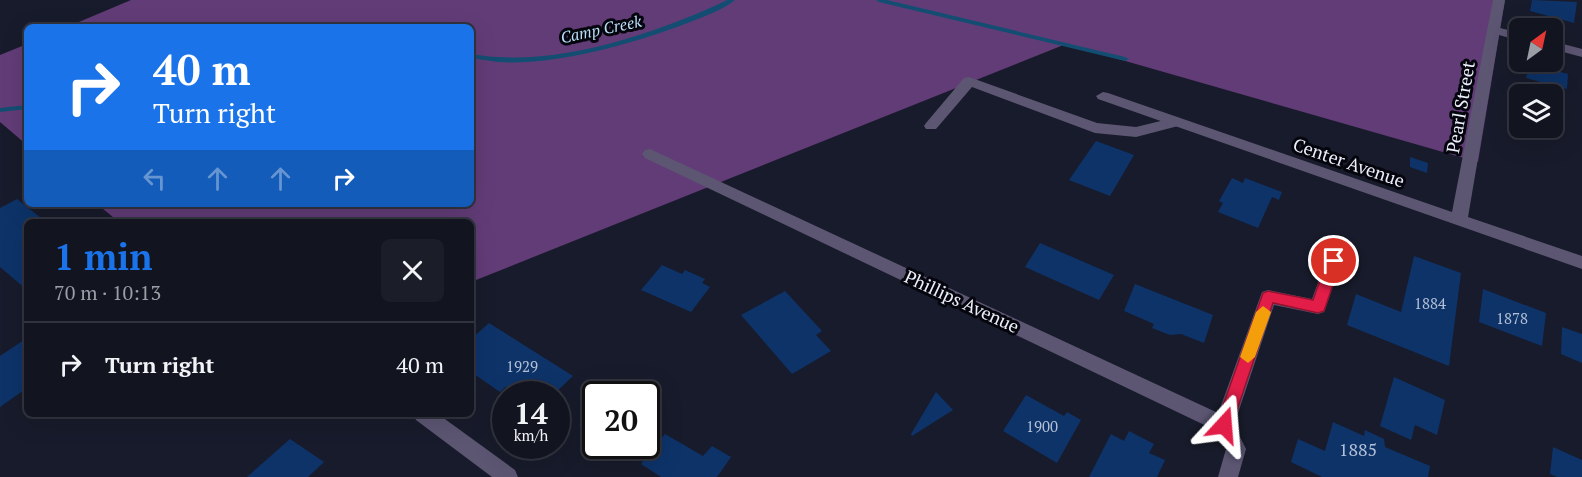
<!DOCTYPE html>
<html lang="en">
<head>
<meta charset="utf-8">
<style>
  :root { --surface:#121420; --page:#1b1d29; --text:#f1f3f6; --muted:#9c9ea5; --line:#31333e; --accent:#1a73e8 }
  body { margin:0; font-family:"PT Serif",serif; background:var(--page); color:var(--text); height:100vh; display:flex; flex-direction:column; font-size:22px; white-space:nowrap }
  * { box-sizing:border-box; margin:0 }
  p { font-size:20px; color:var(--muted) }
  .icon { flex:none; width:33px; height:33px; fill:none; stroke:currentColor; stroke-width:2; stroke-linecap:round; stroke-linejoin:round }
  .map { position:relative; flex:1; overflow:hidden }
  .panel { position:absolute; left:24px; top:219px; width:450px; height:198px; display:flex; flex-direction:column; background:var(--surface); border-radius:9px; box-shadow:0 6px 24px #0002,0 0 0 2px var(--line) }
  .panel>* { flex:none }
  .top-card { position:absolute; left:24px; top:24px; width:450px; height:183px; border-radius:9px; box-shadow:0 6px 24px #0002,0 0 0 2px var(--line); background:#1a73e8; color:#fff; overflow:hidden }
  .needle { width:39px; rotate:33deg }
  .controls { position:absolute; left:1509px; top:18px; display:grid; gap:12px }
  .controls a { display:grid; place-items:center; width:54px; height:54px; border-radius:9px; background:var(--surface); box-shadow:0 6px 24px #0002,0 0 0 2px var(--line); font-size:30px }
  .speed { position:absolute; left:492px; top:381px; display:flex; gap:12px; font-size:30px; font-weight:700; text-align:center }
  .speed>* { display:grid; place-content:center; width:78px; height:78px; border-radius:50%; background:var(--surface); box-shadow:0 6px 24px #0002,0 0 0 2px var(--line); line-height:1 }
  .speed small { font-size:15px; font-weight:400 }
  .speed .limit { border:3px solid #111; border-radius:9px; background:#fff; color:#111 }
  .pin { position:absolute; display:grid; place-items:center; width:51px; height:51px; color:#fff; margin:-26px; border:3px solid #fff; border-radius:50%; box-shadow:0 2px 6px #0007 }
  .me { position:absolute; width:66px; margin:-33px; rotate:19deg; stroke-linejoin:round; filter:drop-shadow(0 0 4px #0008) }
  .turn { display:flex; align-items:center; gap:21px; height:126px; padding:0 30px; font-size:27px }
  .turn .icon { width:78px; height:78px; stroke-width:2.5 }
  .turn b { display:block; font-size:42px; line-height:51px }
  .lanes { display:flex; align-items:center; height:57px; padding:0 30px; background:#0003; justify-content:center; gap:30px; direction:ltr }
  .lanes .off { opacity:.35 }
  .round { display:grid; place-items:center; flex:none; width:63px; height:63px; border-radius:9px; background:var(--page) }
  .summary { display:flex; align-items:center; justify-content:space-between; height:102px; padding:0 30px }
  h1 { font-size:36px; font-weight:700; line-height:45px; color:var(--accent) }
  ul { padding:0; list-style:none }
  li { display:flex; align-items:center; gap:18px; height:84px; padding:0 30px; border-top:2px solid var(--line) }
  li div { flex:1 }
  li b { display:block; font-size:22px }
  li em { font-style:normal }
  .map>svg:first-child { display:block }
  .forest { fill:#623c77 }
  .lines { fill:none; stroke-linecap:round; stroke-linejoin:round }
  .stream { fill:#134e72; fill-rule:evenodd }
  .building { fill:#0d3369 }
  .service { fill:#5c5673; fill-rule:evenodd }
  .minor { fill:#5c5673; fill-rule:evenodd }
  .route { fill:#e11d48; stroke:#92132f; stroke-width:1.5 }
  .slow { fill:#f59e0b }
  .labels { text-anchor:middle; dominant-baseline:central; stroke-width:6; stroke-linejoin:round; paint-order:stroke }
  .number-label { font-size:15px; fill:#b4c0d6 }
  .far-water-label { font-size:16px; font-style:italic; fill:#b9def9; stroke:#05060d }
  .street-label { font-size:18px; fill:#eceffb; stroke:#05060d }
  .near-number-label { font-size:18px; fill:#b4c0d6 }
</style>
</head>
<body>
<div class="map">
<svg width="1582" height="477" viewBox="0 0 1582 477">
  <rect width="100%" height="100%" fill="#181b2b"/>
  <!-- forest -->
  <g class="forest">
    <path d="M131,0H1505L1478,162L1066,44L471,282V222H119L97,204H471V27H67Z"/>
    <path d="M27,44V145L0,122V55Z"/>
  </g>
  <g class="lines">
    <!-- stream -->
    <g class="stream">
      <path d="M727,0H735C723,10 705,16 690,22C636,43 556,66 498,62C489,61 480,59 471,58V54C480,55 489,57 499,57C570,62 663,31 727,0Z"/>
      <path d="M876,0H887L1125,57L1129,59L1125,61L879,2Z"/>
      <path d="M27,105V109L0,112V108Z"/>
    </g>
  </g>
  <!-- building -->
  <g class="building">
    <path d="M1532,0L1577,2L1574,23L1530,11Z"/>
    <path d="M1528,63L1568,74L1567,89L1526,78L1527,74L1515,71L1516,64L1527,67Z"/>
    <path d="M1096,141L1134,155L1110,196L1069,180Z"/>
    <path d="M1410,157L1428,163L1427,173L1410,167Z"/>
    <path d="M1232,178L1243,183L1245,178L1282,192L1279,200L1272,197L1258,228L1218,212L1223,203L1219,201Z"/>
    <path d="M17,199L46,222H27V290L0,267V208Z"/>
    <path d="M1040,243L1114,275L1099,300L1025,267Z"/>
    <path d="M1414,256L1461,273L1449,366L1347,325L1356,294L1401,312Z"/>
    <path d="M662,265L682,274L685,270L705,279L702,283L710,287L691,312L641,290Z"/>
    <path d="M1135,284L1213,315L1204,343L1181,334L1170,335L1152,328L1154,324L1124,311Z"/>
    <path d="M1483,289L1546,313L1542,346L1479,322Z"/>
    <path d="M785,291L822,331L816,335L831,351L792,374L741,315Z"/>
    <path d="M489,323L573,376L554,394H517L505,387L500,392L471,372V339Z"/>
    <path d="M1562,327L1582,334V363L1561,354Z"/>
    <path d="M27,338V388L0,407V356Z"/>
    <path d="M1394,377L1445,400L1437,435L1415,425L1411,440L1380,426Z"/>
    <path d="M936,392L953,410L912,436L911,434Z"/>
    <path d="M1026,395L1064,416L1067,412L1081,420L1057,463L1003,431Z"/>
    <path d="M596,408V436L579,425Z"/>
    <path d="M1333,422L1364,436L1365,430L1384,439L1385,447L1430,466L1428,477H1322L1291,462L1298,439L1325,451Z"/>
    <path d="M1129,431L1154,444L1149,453L1165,460L1157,477H1089L1111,434L1124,441Z"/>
    <path d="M665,434L703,456L712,446L731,457L717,477H661L641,464Z"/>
    <path d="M290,439L324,462L308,477H247Z"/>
    <path d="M1553,447L1582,460V477H1557L1550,474Z"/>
  </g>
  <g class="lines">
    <!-- service -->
    <g class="service">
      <path d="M969,77L1097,123L1136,127L1177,117L1184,122L1182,125L1136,137L1095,133L972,87L936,129H926L924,126L926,123L964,78Z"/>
      <path d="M1334,255L1340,257L1342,261L1324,312L1318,314L1274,305L1234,425L1231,431L1224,434L1217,431L1214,425L1262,292L1268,290L1312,299L1326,261L1328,257Z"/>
    </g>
    <!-- minor -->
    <g class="minor">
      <path d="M1493,0H1505L1500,28L1520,33V41L1499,35L1468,217L1582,256V269L1098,99L1096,96L1103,92L1108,93L1452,212Z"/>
      <path d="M1552,41L1582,49V57L1552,49Z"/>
      <path d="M650,149L1231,419L1246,449L1238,477H1218L1226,449L1217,431L645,158L642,154L645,150Z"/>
      <path d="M413,414H438L515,470L518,477H492L416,420Z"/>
    </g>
  </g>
  <!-- route -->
  <path class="route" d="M1334,255L1341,261L1324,311L1318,313L1273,303L1232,425L1230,430L1224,433L1218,430L1216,425L1263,293L1268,291L1313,300L1327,261Z"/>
  <!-- slow -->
  <path class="slow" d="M1263,306L1271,312L1255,357L1248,363L1240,357L1256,312Z"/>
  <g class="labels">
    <!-- number labels -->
    <g class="number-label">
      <text x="1430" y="303">1884</text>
      <text x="1512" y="318">1878</text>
      <text x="522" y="366">1929</text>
      <text x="1042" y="426">1900</text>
    </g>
    <!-- far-water labels -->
    <g class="far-water-label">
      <text transform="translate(601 29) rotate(-12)">Camp Creek</text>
    </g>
    <!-- street labels -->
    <g class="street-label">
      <text transform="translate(1460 107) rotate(-80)">Pearl Street</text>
      <text transform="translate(1349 162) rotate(19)">Center Avenue</text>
      <text transform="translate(962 301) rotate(25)">Phillips Avenue</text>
    </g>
    <!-- near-number labels -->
    <g class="near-number-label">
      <text x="1358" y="449">1885</text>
    </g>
  </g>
</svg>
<div class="controls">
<a><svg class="needle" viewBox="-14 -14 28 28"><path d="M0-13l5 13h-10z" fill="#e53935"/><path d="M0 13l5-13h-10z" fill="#9c9ea5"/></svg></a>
<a><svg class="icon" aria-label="layers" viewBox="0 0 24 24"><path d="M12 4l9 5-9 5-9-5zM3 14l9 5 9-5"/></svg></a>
</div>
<div class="speed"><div>14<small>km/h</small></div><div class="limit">20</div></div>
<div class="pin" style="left:1334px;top:261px;background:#d93025"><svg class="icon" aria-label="arrive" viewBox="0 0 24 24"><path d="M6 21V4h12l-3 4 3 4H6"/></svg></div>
<svg class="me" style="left:1224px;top:425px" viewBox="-20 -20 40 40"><path d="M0-17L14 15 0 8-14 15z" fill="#e11d48" stroke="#fff" stroke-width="4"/></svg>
<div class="top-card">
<div class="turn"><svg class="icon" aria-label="right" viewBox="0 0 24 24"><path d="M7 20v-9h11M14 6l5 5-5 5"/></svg><div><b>40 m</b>Turn right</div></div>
<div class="lanes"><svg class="icon off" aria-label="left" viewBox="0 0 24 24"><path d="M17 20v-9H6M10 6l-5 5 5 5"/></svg><svg class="icon off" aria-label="ahead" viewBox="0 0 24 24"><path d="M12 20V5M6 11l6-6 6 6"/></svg><svg class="icon off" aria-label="ahead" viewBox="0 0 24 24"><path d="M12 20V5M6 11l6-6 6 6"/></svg><svg class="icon" aria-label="right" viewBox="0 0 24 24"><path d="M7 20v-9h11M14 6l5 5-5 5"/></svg></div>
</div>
<section class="panel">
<div class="summary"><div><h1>1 min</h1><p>70 m · 10:13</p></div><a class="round"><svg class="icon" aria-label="close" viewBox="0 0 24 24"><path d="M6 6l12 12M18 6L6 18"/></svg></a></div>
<ul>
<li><svg class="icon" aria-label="right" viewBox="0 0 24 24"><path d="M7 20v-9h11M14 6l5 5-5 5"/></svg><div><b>Turn right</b></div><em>40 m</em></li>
</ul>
</section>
</div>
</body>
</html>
